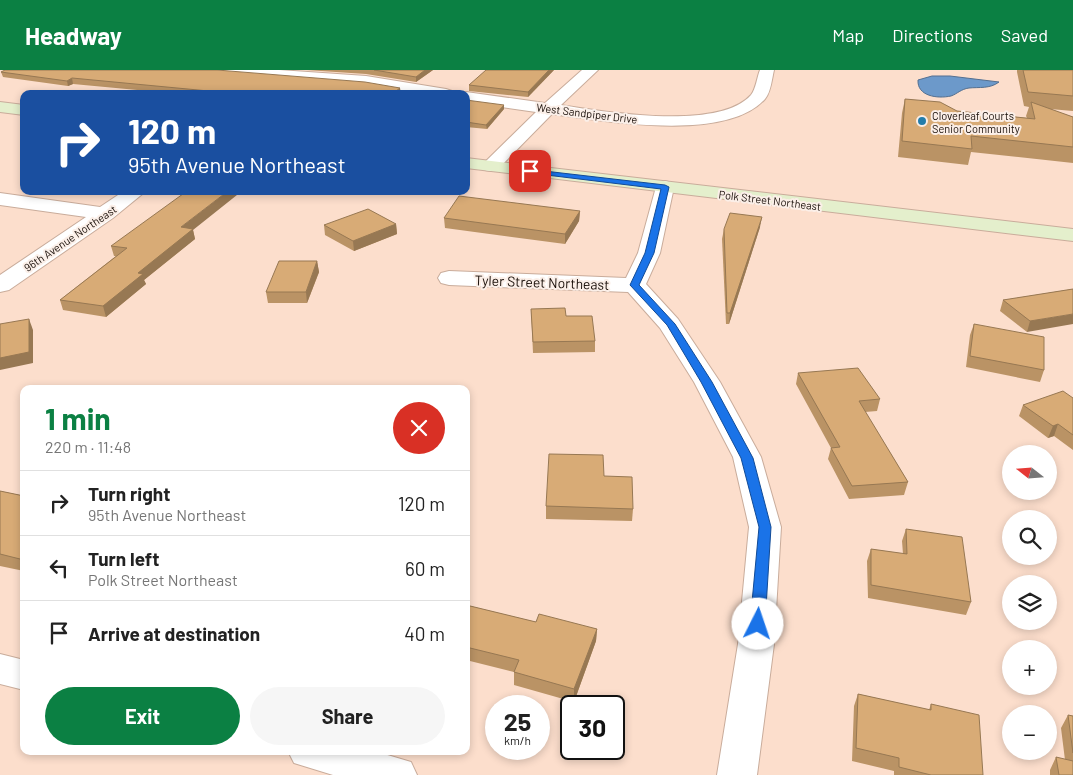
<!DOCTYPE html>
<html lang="en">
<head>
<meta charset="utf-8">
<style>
  :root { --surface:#fff; --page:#f6f6f6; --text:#222; --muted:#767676; --line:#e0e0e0; --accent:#0b8043 }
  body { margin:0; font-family:Barlow,sans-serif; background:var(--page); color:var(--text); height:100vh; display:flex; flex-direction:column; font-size:19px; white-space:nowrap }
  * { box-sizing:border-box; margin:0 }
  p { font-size:16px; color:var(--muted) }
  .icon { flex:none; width:28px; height:28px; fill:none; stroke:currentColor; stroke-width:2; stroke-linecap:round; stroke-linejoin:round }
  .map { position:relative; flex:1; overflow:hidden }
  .drawer { position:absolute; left:20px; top:315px; width:450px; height:370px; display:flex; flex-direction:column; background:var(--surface); border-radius:10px; box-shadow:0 2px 8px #0003 }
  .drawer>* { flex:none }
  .guide { position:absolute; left:20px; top:20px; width:450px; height:105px; border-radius:10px; box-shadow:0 2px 8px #0003; background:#1a4fa0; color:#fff; overflow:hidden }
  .needle { width:32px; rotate:287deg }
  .fabs { position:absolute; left:1002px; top:375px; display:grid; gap:10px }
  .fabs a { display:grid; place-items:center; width:55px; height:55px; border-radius:50%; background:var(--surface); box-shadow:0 2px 8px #0003; font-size:25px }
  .speed { position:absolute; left:485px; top:625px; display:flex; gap:10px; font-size:25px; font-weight:700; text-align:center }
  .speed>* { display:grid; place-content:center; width:65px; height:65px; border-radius:50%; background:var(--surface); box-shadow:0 2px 8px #0003; line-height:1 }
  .speed small { font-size:12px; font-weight:400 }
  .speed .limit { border:2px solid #111; border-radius:8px; background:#fff; color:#111 }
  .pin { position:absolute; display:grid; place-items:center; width:42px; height:42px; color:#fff; margin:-21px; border-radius:10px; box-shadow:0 2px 8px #0006 }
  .me { position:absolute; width:55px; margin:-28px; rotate:4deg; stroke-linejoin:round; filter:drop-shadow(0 0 4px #0008) }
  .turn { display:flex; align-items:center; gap:18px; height:105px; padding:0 25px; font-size:22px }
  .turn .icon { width:65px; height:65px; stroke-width:2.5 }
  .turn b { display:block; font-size:35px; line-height:42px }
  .round { display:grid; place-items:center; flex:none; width:52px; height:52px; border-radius:26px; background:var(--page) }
  .head { display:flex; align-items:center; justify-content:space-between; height:85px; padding:0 25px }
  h1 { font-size:30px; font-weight:700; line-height:38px; color:var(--accent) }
  .button { display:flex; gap:10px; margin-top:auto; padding:10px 25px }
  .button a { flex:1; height:58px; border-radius:30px; background:var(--accent); color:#fff; font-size:20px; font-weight:700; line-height:58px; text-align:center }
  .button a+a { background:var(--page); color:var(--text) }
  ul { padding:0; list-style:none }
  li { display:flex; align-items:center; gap:15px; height:65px; padding:0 25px; border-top:1px solid var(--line) }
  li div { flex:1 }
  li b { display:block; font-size:19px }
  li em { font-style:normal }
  header { display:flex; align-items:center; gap:30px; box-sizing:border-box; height:70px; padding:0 25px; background:var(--accent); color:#fff }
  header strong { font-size:24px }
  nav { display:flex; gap:28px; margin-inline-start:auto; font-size:18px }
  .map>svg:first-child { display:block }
  .water { fill:#6c99ca; stroke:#536f90 }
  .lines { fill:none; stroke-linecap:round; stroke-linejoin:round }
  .street-casing { stroke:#c9ac9b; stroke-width:2 }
  .secondary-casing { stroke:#c9ac9b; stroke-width:2 }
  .street { fill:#fff; fill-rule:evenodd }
  .secondary { fill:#e4efcc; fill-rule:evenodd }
  .wall { fill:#ba9365 }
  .shaded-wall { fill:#977853 }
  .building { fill:#d8ab76; stroke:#977853 }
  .route { fill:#1a73e8; stroke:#114b97 }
  .poi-dot { fill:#237dab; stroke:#fbefe8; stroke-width:2 }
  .labels { text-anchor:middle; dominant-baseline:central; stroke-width:4; stroke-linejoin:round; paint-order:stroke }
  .far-street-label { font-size:11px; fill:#180e08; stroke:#fbefe8 }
  .far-poi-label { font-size:11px; fill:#180e08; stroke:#fbefe8; text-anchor:start }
  .street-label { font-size:14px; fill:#180e08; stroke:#fbefe8 }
</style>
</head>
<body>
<header>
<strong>Headway</strong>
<nav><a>Map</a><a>Directions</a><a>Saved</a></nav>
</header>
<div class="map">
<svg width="1073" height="705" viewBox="0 0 1073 705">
  <rect width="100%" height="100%" fill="#fcdecc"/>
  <!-- water -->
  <path class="water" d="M932,6H950L999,12C990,19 979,17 969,18C961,19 957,24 951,26C937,29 917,26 918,10Z"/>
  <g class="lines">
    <!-- street casing -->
    <g class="street-casing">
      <g id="street">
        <path d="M213,0H279L366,6L446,19L452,21L454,24H416L366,16L220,4L215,3Z"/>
        <path d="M582,0H598L561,35C605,42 719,61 751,25C756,19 757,7 760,0H774C772,8 771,22 765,29C726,73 604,51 552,44L497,100L491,101L485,100L482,96L485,92L536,42L466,32V24H460L466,22L545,33Z"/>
        <path d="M665,111L672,113L674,117L660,183L646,214L678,249L720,312L761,387L781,457L774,574L757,705H717L738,574L749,457L733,387L694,312L660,258L628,222L449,215L441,213L438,208L441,203L449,201L626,208L638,183L656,117L658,113Z"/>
        <path d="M124,121H146L113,148L9,220L0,222V205L86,147L0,135V123L100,137Z"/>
        <path d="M0,584L24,590V620L0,614Z"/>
        <path d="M288,681H374L411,692L417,705H333L294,693Z"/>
      </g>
    </g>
    <!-- secondary casing -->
    <g class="secondary-casing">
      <g id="secondary">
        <path d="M0,32L24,35V45L0,42Z"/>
        <path d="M466,88L1073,159V171L466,98Z"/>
      </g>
    </g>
    <!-- street -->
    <use href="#street" class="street"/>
    <!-- secondary -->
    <use href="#secondary" class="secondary"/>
  </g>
  <!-- wall -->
  <g class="wall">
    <path d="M306,0H433L416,12L366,4Z"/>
    <path d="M554,0L528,27L469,21V15Z"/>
    <path d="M1017,0H1073V41L1050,39L1073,47V93L971,82L968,95L898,87L902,43L905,29L957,41L1027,48L1026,46L1029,37L1024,36L1017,2Z"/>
    <path d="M1,2L401,23L180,24L73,14L68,16L3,7Z"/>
    <path d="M466,30L504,39L487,59L466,57Z"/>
    <path d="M580,141L579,151L565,174L445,158L444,148Z"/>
    <path d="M396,154L397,164L354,181L325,165L324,155Z"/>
    <path d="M760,157L729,254H726L722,169L724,159Z"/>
    <path d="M193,160L195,169L144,210L146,214L106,247L63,240L60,230L116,186H114L111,176Z"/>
    <path d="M317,191L319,202L307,233H268L266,222Z"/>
    <path d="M1073,219L1027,262L1000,241L1003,230Z"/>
    <path d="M531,239L566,246L595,271V282L533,283Z"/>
    <path d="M974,254L1044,300L1040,312L966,297L970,265Z"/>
    <path d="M798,303L880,329L877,341L865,342L908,412L904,425L849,429L828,389L831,378L796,314Z"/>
    <path d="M1073,328V380L1054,366L1048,368L1019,346L1023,335Z"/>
    <path d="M604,406L633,439L632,451L546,449V436Z"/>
    <path d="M0,421L24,426V501L0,496Z"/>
    <path d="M906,459L971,532L966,545L868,528L867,491L871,479L903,484L902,471Z"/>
    <path d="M466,535L536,552L597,559L596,571L574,632L514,615V602L466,590Z"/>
    <path d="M858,624L929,640L931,634L983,705H894V701L852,691L854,636Z"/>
    <path d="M1068,645L1073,646V705H1050V700L1056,687L1065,690L1061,658Z"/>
  </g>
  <!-- shaded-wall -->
  <g class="shaded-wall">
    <path d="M425,0H433L416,12V7Z"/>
    <path d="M549,0H554L528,27V22Z"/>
    <path d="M72,8L73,14L68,16L67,11Z"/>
    <path d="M400,18L401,23L392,24Z"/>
    <path d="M504,35V39L487,59L486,55Z"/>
    <path d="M228,121H242L193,160L195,169L144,210L146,214L106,247L103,236L138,203L181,157Z"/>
    <path d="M580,141L579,151L565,174V164Z"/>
    <path d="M762,147L760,157L729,254L730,243Z"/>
    <path d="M396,154L397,164L354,181L353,171Z"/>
    <path d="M317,191L319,202L307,233L306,222Z"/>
    <path d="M1073,244V254L1027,262L1030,251Z"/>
    <path d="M29,249L33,260V293L0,300V288Z"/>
    <path d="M1058,354L1054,366L1048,368L1053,356Z"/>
    <path d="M597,559L596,571L574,632V619Z"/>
  </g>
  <!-- building -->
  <g class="building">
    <path d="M5,0H217L365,12L400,18L392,24H240L72,8L67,11L1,2Z"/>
    <path d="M374,0H425L416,7Z"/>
    <path d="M486,0H549L528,22L469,15Z"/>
    <path d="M1023,0H1073V26L1028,22Z"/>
    <path d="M905,29L940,32L957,41L1035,49L1031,32L1073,47V77L971,66L972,79L902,71Z"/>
    <path d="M466,30L504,35L486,55L466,52Z"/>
    <path d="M187,121H228L181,157L193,159L138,203L143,204L103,236L60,230L127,178L111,176Z"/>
    <path d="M459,126L580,141L565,164L444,148Z"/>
    <path d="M368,139L396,154L353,171L324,155Z"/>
    <path d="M730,143L762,147L730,243H727L724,159Z"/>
    <path d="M279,191H317L306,222H266Z"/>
    <path d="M1073,219V244L1030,251L1003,230Z"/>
    <path d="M565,238L566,246H592L595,271L533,272L531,239Z"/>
    <path d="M29,249V282L0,288V254Z"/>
    <path d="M974,254L1044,267V300L970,286Z"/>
    <path d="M858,298L880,329L859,331L908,412L852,416L831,378L840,377L798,303Z"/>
    <path d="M1063,321L1073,328V365L1058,354L1053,356L1023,335Z"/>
    <path d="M549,384L603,385L604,406L632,407L633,439L546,436Z"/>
    <path d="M0,421L24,426V490L0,484Z"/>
    <path d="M906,459L962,467L971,532L871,515V479L907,484Z"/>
    <path d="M466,535L536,552L539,544L597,559L574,619L514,602L519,590L466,577Z"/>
    <path d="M858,624L931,640V634L979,645L983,705H931L899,697V688L856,678Z"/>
    <path d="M1068,645L1073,646V683Z"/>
    <path d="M1056,687L1073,691V705H1059Z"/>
  </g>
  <!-- route -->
  <path class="route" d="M527,99L665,115L669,117L654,183L639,215L675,254L712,312L753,388L771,457L765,554L763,558L758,560L753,558L750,554L759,457L741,388L701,312L667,255L630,215L645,183L661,119L530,103H527Z"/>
  <!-- markers -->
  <circle class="poi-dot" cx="922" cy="51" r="5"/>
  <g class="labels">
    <!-- far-street labels -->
    <g class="far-street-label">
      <text transform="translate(587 43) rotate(7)">West Sandpiper Drive</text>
      <text transform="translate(770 130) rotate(7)">Polk Street Northeast</text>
      <text transform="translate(70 168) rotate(-34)">96th Avenue Northeast</text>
    </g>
    <!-- far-poi labels -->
    <g class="far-poi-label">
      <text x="932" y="45">Cloverleaf Courts<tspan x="932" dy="13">Senior Community</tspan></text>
    </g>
    <!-- street labels -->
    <g class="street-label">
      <text transform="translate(542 212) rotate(2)">Tyler Street Northeast</text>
    </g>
  </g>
</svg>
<div class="fabs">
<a><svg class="needle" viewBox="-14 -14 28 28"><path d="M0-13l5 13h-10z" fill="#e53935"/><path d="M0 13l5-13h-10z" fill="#767676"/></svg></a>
<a><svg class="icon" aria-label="search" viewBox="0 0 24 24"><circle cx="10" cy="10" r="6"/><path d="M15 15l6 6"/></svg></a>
<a><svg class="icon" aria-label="layers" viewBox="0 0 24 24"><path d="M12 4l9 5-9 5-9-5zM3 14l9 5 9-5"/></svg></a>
<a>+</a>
<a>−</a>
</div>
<div class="speed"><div>25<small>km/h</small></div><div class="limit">30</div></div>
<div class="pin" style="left:530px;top:101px;background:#d93025"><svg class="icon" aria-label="arrive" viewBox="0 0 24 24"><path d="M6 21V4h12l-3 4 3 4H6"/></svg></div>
<svg class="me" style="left:758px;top:554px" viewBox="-20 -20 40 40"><circle r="19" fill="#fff"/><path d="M0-13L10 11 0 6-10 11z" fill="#1a73e8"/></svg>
<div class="guide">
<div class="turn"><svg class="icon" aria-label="right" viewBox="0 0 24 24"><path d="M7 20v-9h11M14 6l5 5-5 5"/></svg><div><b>120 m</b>95th Avenue Northeast</div></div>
</div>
<section class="drawer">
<div class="head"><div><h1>1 min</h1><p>220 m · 11:48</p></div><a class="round" style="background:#d93025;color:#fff"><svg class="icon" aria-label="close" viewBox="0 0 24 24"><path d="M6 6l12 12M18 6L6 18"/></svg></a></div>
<ul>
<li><svg class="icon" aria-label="right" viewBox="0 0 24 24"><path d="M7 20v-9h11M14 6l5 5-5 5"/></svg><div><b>Turn right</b><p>95th Avenue Northeast</p></div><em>120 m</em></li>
<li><svg class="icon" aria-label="left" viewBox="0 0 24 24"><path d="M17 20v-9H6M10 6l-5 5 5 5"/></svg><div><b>Turn left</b><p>Polk Street Northeast</p></div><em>60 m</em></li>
<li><svg class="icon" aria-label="arrive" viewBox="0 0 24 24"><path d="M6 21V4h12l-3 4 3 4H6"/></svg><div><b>Arrive at destination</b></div><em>40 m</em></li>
</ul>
<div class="button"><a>Exit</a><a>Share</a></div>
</section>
</div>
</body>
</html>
